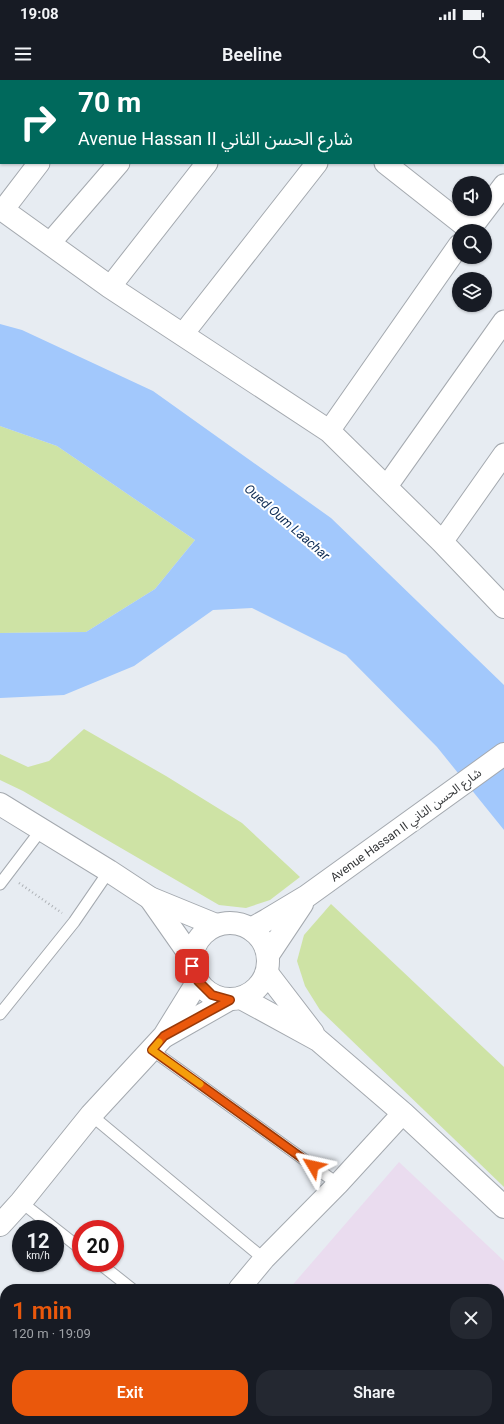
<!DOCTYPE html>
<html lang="en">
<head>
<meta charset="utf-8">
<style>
  :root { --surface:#171b24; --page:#242831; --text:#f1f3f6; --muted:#9ea1a6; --accent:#ea580c }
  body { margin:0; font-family:Roboto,"Noto Sans Arabic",sans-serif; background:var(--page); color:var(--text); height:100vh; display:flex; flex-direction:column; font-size:15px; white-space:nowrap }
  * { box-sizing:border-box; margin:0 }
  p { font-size:13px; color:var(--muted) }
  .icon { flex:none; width:22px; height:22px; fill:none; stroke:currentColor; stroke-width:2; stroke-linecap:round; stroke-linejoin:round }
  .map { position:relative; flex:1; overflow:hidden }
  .panel { position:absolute; left:0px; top:1204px; width:504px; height:140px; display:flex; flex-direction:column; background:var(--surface); border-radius:16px 16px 0 0; box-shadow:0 1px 3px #0004 }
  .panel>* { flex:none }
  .guide { position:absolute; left:0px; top:0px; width:504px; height:84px; box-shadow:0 1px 3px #0004; background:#00695c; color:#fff; overflow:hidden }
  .controls { position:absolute; left:452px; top:96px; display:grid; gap:8px }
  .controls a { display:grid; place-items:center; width:40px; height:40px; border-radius:50%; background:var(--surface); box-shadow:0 1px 3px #0004; font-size:20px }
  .speed { position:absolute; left:12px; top:1140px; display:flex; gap:8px; font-size:20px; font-weight:700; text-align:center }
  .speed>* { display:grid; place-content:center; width:52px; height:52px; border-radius:50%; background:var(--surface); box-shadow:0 1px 3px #0004; line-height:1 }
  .speed small { font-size:10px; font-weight:400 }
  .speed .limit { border:6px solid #d22; background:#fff; color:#111 }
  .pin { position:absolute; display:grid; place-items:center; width:34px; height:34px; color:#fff; margin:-17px; border-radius:8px; box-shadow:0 2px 6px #0006 }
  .me { position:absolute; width:44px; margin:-22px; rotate:306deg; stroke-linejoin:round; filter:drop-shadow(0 0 3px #0008) }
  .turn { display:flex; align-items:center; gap:14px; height:84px; padding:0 12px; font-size:18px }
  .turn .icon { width:52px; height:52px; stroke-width:2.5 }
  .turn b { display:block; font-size:28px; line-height:34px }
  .round { display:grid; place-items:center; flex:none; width:42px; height:42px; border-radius:16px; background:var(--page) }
  .overview { display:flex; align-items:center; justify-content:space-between; height:68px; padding:0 12px }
  h1 { font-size:24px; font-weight:600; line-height:30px; color:var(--accent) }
  .cta { display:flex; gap:8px; margin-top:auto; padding:8px 12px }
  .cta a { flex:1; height:46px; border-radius:16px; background:var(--accent); color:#fff; font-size:16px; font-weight:600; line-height:46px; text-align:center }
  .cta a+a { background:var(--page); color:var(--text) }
  .status { display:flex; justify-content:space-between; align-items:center; height:28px; padding:0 20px; background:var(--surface); direction:ltr }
  .status svg { height:11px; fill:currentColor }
  header { display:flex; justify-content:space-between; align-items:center; height:52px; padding:0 12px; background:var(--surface); font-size:18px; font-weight:600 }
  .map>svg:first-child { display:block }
  .education { fill:#eadcef }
  .green { fill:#cee3a5 }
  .water { fill:#a2c8fc }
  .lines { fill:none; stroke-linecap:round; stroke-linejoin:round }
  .service-casing { stroke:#a4a9af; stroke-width:13 }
  .minor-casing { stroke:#a4a9af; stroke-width:23 }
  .tertiary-casing { stroke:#a4a9af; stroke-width:24 }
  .secondary-casing { stroke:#a4a9af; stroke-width:24 }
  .primary-casing { stroke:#a4a9af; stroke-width:24 }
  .path { stroke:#aeb2b7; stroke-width:2.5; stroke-dasharray:1 3; stroke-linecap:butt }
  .service { stroke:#fff; stroke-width:11 }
  .minor { stroke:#fff; stroke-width:21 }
  .tertiary { stroke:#fff; stroke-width:22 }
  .secondary { stroke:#fff; stroke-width:22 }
  .primary { stroke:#fff; stroke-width:22 }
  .route-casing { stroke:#983908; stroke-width:10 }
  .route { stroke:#ea580c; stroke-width:7 }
  .slow { stroke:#f59e0b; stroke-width:7 }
  .labels { text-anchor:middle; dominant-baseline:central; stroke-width:4; stroke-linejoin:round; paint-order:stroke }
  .street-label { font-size:12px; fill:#333537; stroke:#fff }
  .water-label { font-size:13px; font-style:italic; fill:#0d2b54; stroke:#fff }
</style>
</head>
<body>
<div class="status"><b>19:08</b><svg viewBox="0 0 49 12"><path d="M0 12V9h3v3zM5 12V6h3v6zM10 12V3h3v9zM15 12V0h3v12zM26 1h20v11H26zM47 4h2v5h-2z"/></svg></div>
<header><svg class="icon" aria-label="menu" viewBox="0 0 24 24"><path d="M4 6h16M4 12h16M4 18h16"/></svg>Beeline<svg class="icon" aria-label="search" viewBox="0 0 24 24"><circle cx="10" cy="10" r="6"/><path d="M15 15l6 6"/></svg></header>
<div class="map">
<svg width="504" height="1344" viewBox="0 0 504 1344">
  <rect width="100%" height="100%" fill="#e7ecf2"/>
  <!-- education -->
  <path class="education" d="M399,1082L504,1181V1344H173L177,1339H499V1209H289Z"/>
  <!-- green -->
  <g class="green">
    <path d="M0,346L57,366L195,460L155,509L86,552L0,553Z"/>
    <path d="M84,649L166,696L242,743L300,797L270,820L246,828L219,825L23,711L0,700V674L28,687L49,681Z"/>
    <path d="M331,824L504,987V1107L320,930L305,906L297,881L304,855Z"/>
  </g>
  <!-- water -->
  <path class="water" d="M0,244L22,250L153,311L331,438L504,605V750L437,667L346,575L252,528L213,530L134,586L64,615L0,618V553L86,552L155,509L195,460L57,366L0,346Z"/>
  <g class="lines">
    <!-- service casing -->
    <g class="service-casing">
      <g id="service">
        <path d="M0,804L41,750"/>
        <path d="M0,934L74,842L109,791"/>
        <path d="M152,970L338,1104"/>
        <path d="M91,1035L264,1179"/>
        <path d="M21,1122L81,1169"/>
        <path d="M99,1183L132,1209"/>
        <path d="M0,1243L5,1247"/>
      </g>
    </g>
    <!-- minor casing -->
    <g class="minor-casing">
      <g id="minor">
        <path d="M6,0L8,1"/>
        <path d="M280,0L281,1"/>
        <path d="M443,0L444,1"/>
        <path d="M100,1L101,0"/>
        <path d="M192,1V0"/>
        <path d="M381,1L382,0"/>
        <path d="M478,1L479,0"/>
        <path d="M503,53L504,54"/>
        <path d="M385,83L470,150"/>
        <path d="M3,130L39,83"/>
        <path d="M469,151L504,105"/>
        <path d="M50,163L119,83"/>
        <path d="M110,207L207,83"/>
        <path d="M183,254L317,83"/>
        <path d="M329,351L459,165"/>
        <path d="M387,406L504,241"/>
        <path d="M442,462L504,374"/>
        <path d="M239,1209L264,1179L338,1104L403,1033"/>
        <path d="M119,1344L124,1339"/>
      </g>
    </g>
    <!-- tertiary casing -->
    <g class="tertiary-casing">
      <path id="tertiary" d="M0,128L110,207L329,351L442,462L504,527"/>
    </g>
    <!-- secondary casing -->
    <g class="secondary-casing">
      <g id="secondary">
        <path d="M0,724L109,791L150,818L216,845"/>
        <path d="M150,818L192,878"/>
        <path d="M267,893L313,953"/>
        <path d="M241,918L318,960L403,1033L504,1127"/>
      </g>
    </g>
    <!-- primary casing -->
    <g class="primary-casing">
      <g id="primary">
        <circle cx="230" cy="881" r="38"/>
        <path d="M251,849L267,840L307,816L504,674"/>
        <path d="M268,875L302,824"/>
        <path d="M165,956L230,919"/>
        <path d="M0,1145L21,1122L91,1035L164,956L198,901"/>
      </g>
    </g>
    <!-- path -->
    <path class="path" d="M19,803L62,833"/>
    <!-- service -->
    <use href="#service" class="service"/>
    <!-- minor -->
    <use href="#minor" class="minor"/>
    <!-- tertiary -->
    <use href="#tertiary" class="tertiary"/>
    <!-- secondary -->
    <use href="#secondary" class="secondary"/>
    <!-- primary -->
    <use href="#primary" class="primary"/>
  </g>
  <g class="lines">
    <!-- route casing -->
    <g class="route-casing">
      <path id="route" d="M192,886L198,901L212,915L230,920L164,956L152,970L313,1086"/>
    </g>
    <!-- route -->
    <use href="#route" class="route"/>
    <!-- slow -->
    <path class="slow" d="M159,962L152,970L200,1004"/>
  </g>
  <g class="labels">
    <!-- street labels -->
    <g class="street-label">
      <text transform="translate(406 745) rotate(-36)">Avenue Hassan II شارع الحسن الثاني</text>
    </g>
    <!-- water labels -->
    <g class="water-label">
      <text transform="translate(287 442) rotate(41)">Oued Oum Laachar</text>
    </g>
  </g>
</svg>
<div class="controls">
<a><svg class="icon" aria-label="sound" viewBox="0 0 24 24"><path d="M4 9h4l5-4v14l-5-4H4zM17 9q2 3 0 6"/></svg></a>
<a><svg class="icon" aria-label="search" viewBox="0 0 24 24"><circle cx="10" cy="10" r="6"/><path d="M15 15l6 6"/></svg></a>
<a><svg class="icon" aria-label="layers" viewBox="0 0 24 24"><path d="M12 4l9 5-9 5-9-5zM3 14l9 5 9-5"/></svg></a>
</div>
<div class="speed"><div>12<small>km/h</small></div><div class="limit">20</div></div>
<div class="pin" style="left:192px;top:886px;background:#d93025"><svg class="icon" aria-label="arrive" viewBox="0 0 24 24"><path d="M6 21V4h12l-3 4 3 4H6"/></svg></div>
<svg class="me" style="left:313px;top:1086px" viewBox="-20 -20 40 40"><path d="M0-17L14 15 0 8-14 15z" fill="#ea580c" stroke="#fff" stroke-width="4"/></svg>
<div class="guide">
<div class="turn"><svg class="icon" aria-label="right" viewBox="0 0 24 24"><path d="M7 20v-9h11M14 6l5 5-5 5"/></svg><div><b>70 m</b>Avenue Hassan II شارع الحسن الثاني</div></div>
</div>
<section class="panel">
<div class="overview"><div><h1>1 min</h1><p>120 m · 19:09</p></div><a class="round"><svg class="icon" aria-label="close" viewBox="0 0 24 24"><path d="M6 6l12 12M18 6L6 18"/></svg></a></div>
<div class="cta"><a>Exit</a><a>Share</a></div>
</section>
</div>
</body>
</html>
